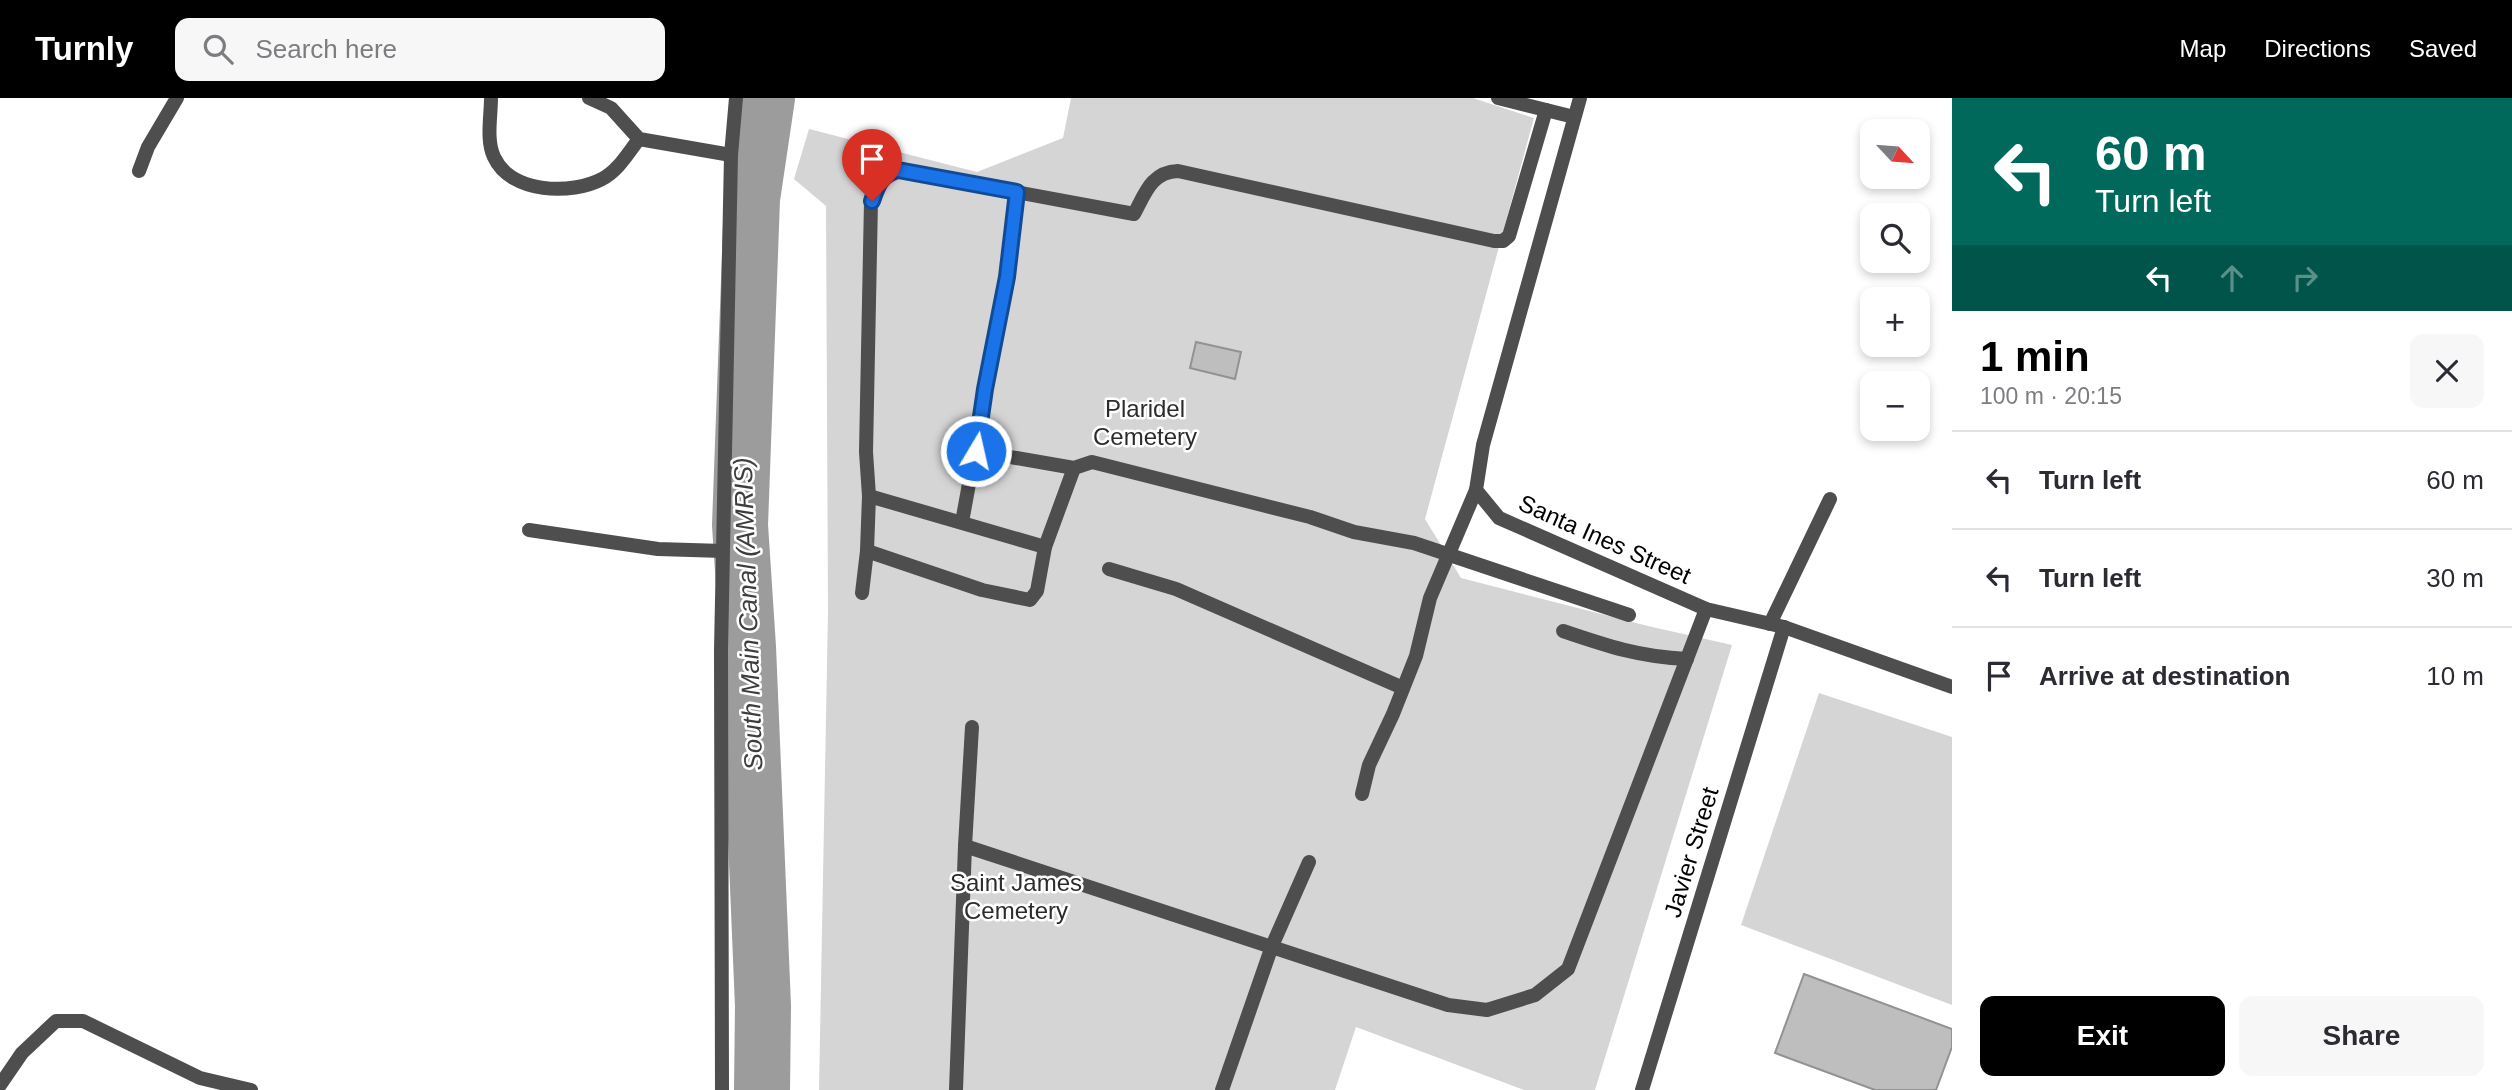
<!DOCTYPE html>
<html lang="en">
<head>
<meta charset="utf-8">
<style>
  :root { --surface:#fff; --page:#f7f7f7; --text:#2b2b33; --muted:#7c7c81; --line:#e1e1e2; --accent:#000 }
  body { margin:0; font-family:Arial,sans-serif; background:var(--page); color:var(--text); height:100vh; display:flex; flex-direction:column; font-size:26px; white-space:nowrap }
  * { box-sizing:border-box; margin:0 }
  p { font-size:23px; color:var(--muted) }
  .icon { flex:none; width:38px; height:38px; fill:none; stroke:currentColor; stroke-width:2; stroke-linecap:round; stroke-linejoin:round }
  .map { position:relative; flex:1; overflow:hidden }
  .drawer { display:flex; flex-direction:column; background:var(--surface); width:560px }
  .drawer>* { flex:none }
  .top-card { background:#00695c; color:#fff; overflow:hidden }
  .needle { width:46px; rotate:116deg }
  .tools { position:absolute; left:1860px; top:21px; display:grid; gap:14px }
  .tools a { display:grid; place-items:center; width:70px; height:70px; border-radius:14px; background:var(--surface); box-shadow:0 4px 10px #0003; font-size:35px }
  .pin { position:absolute; display:grid; place-items:center; width:60px; height:60px; color:#fff; margin:-72px -30px; border-radius:50% 50% 50% 0; rotate:-45deg; box-shadow:0 0 7px #0007 }
  .pin .icon { rotate:45deg }
  .me { position:absolute; width:77px; margin:-38px; rotate:9deg; stroke-linejoin:round; filter:drop-shadow(0 0 5px #0008) }
  .turn { display:flex; align-items:center; gap:24px; height:147px; padding:0 28px; font-size:32px }
  .turn .icon { width:91px; height:91px; stroke-width:2.5 }
  .turn b { display:block; font-size:49px; line-height:60px }
  .lanes { display:flex; align-items:center; height:66px; padding:0 28px; background:#0003; justify-content:center; gap:35px; direction:ltr }
  .lanes .off { opacity:.35 }
  .round { display:grid; place-items:center; flex:none; width:74px; height:74px; border-radius:14px; background:var(--page) }
  .overview { display:flex; align-items:center; justify-content:space-between; height:119px; padding:0 28px }
  h1 { font-size:42px; font-weight:800; line-height:52px; color:var(--accent) }
  .primary-button { display:flex; gap:14px; margin-top:auto; padding:14px 28px }
  .primary-button a { flex:1; height:80px; border-radius:14px; background:var(--accent); color:#fff; font-size:28px; font-weight:800; line-height:80px; text-align:center }
  .primary-button a+a { background:var(--page); color:var(--text) }
  ul { padding:0; list-style:none }
  li { display:flex; align-items:center; gap:21px; height:98px; padding:0 28px; border-top:2px solid var(--line) }
  li div { flex:1 }
  li b { display:block; font-size:26px }
  li em { font-style:normal }
  header { display:flex; align-items:center; gap:42px; box-sizing:border-box; height:98px; padding:0 35px; background:var(--accent); color:#fff }
  header strong { font-size:33px }
  nav { display:flex; gap:38px; margin-inline-start:auto; font-size:24px }
  .search { width:490px; height:63px; background:var(--page); display:flex; align-items:center; gap:18px; box-sizing:border-box; padding:0 24px; border-radius:14px; color:var(--muted); font-size:26px }
  main { display:flex; flex:1; min-height:0 }
  .map>svg:first-child { display:block }
  .green { fill:#d5d5d5 }
  .lines { fill:none; stroke-linecap:round; stroke-linejoin:round }
  .river { stroke:#9c9c9c; stroke-width:56 }
  .building { fill:#bebebe; stroke:#929292; stroke-width:2 }
  .service { stroke:#4e4e4e; stroke-width:14 }
  .minor { stroke:#4e4e4e; stroke-width:14 }
  .route-casing { stroke:#114b97; stroke-width:18 }
  .route { stroke:#1a73e8; stroke-width:12 }
  .labels { text-anchor:middle; dominant-baseline:central; stroke-width:5; stroke-linejoin:round; paint-order:stroke }
  .park-label { font-size:24px; fill:#2c2c2c; stroke:#fff }
  .street-label { font-size:24px; fill:#000; stroke:#fff }
  .water-label { font-size:26px; font-style:italic; fill:#3d3d3d; stroke:#fff }
</style>
</head>
<body>
<header>
<strong>Turnly</strong>
<div class="search"><svg class="icon" aria-label="search" viewBox="0 0 24 24"><circle cx="10" cy="10" r="6"/><path d="M15 15l6 6"/></svg>Search here</div>
<nav><a>Map</a><a>Directions</a><a>Saved</a></nav>
</header>
<main>
<div class="map">
<svg width="1952" height="992" viewBox="0 0 1952 992">
  <rect width="100%" height="100%" fill="#fff"/>
  <!-- green -->
  <g class="green">
    <path d="M1071,0H1473L1534,20L1425,421L1461,480L1648,528L1732,547L1595,992H1524L1356,929L1335,992H819L828,513L826,108L794,81L809,31L977,74L1063,40Z"/>
    <path d="M1819,595L1952,639V907L1741,827Z"/>
  </g>
  <g class="lines">
    <!-- river -->
    <path class="river" d="M762,992L763,908L748,549L740,427L752,101L767,0"/>
  </g>
  <!-- building -->
  <g class="building">
    <path d="M1196,244L1241,254L1235,281L1190,270Z"/>
    <path d="M1804,876L1952,931V949L1936,992H1875L1775,955Z"/>
  </g>
  <g class="lines">
    <!-- service -->
    <g class="service">
      <path d="M491,0C491,19 486,42 494,59C511,96 572,97 602,81C618,73 628,55 639,41"/>
      <path d="M589,0L611,10L639,41L731,57"/>
      <path d="M1498,0L1574,19"/>
      <path d="M139,73L148,49L177,0"/>
      <path d="M976,353L1074,370L1092,364L1310,419L1354,434L1414,445L1629,517"/>
      <path d="M869,398L1045,449"/>
      <path d="M962,424L1007,179L1017,94"/>
      <path d="M529,432L658,451L723,453"/>
      <path d="M867,453L982,492L1030,502L1037,493L1045,449L1074,370"/>
      <path d="M1109,471L1176,491L1403,590"/>
      <path d="M862,495L867,453L869,398L866,354L871,103C877,88 881,76 898,72L1134,116C1145,96 1151,74 1178,73L1494,143H1503L1509,138L1546,12"/>
      <path d="M1770,526L1830,401"/>
      <path d="M1563,533C1607,548 1640,559 1687,561"/>
      <path d="M972,629L965,748L1448,907L1487,912L1535,897L1568,871L1706,511"/>
      <path d="M1362,696L1369,667L1393,616L1416,558L1430,500L1476,392"/>
      <path d="M0,987L22,955L56,923H83L200,980L251,992"/>
      <path d="M956,992L965,748"/>
      <path d="M1222,992L1272,848L1309,764"/>
    </g>
    <!-- minor -->
    <g class="minor">
      <path d="M1580,0L1483,347L1476,392L1499,420L1706,511L1784,529L1952,589"/>
      <path d="M722,992L721,552L731,57L736,0"/>
      <path d="M1642,992L1784,529"/>
    </g>
  </g>
  <g class="lines">
    <!-- route casing -->
    <g class="route-casing">
      <path id="route" d="M872,103C877,88 881,76 898,72L1017,94L1007,179L985,291L976,353"/>
    </g>
    <!-- route -->
    <use href="#route" class="route"/>
  </g>
  <g class="labels">
    <!-- park labels -->
    <g class="park-label">
      <text x="1145" y="310">Plaridel<tspan x="1145" dy="28">Cemetery</tspan></text>
      <text x="1016" y="784">Saint James<tspan x="1016" dy="28">Cemetery</tspan></text>
    </g>
    <!-- street labels -->
    <g class="street-label">
      <text transform="translate(1605 441) rotate(24)">Santa Ines Street</text>
      <text transform="translate(1691 754) rotate(-73)">Javier Street</text>
    </g>
    <!-- water labels -->
    <g class="water-label">
      <text transform="translate(748 516) rotate(-92)">South Main Canal (AMRIS)</text>
    </g>
  </g>
</svg>
<div class="tools">
<a><svg class="needle" viewBox="-14 -14 28 28"><path d="M0-13l5 13h-10z" fill="#e53935"/><path d="M0 13l5-13h-10z" fill="#7c7c81"/></svg></a>
<a><svg class="icon" aria-label="search" viewBox="0 0 24 24"><circle cx="10" cy="10" r="6"/><path d="M15 15l6 6"/></svg></a>
<a>+</a>
<a>−</a>
</div>
<div class="pin" style="left:872px;top:103px;background:#d93025"><svg class="icon" aria-label="arrive" viewBox="0 0 24 24"><path d="M6 21V4h12l-3 4 3 4H6"/></svg></div>
<svg class="me" style="left:976px;top:353px" viewBox="-20 -20 40 40"><circle r="17" fill="#1a73e8" stroke="#fff" stroke-width="3"/><path d="M0-11L8 9 0 5-8 9z" fill="#fff"/></svg>
</div>
<section class="drawer">
<div class="top-card">
<div class="turn"><svg class="icon" aria-label="left" viewBox="0 0 24 24"><path d="M17 20v-9H6M10 6l-5 5 5 5"/></svg><div><b>60 m</b>Turn left</div></div>
<div class="lanes"><svg class="icon" aria-label="left" viewBox="0 0 24 24"><path d="M17 20v-9H6M10 6l-5 5 5 5"/></svg><svg class="icon off" aria-label="ahead" viewBox="0 0 24 24"><path d="M12 20V5M6 11l6-6 6 6"/></svg><svg class="icon off" aria-label="right" viewBox="0 0 24 24"><path d="M7 20v-9h11M14 6l5 5-5 5"/></svg></div>
</div>
<div class="overview"><div><h1>1 min</h1><p>100 m · 20:15</p></div><a class="round"><svg class="icon" aria-label="close" viewBox="0 0 24 24"><path d="M6 6l12 12M18 6L6 18"/></svg></a></div>
<ul>
<li><svg class="icon" aria-label="left" viewBox="0 0 24 24"><path d="M17 20v-9H6M10 6l-5 5 5 5"/></svg><div><b>Turn left</b></div><em>60 m</em></li>
<li><svg class="icon" aria-label="left" viewBox="0 0 24 24"><path d="M17 20v-9H6M10 6l-5 5 5 5"/></svg><div><b>Turn left</b></div><em>30 m</em></li>
<li><svg class="icon" aria-label="arrive" viewBox="0 0 24 24"><path d="M6 21V4h12l-3 4 3 4H6"/></svg><div><b>Arrive at destination</b></div><em>10 m</em></li>
</ul>
<div class="primary-button"><a>Exit</a><a>Share</a></div>
</section>
</main>
</body>
</html>
